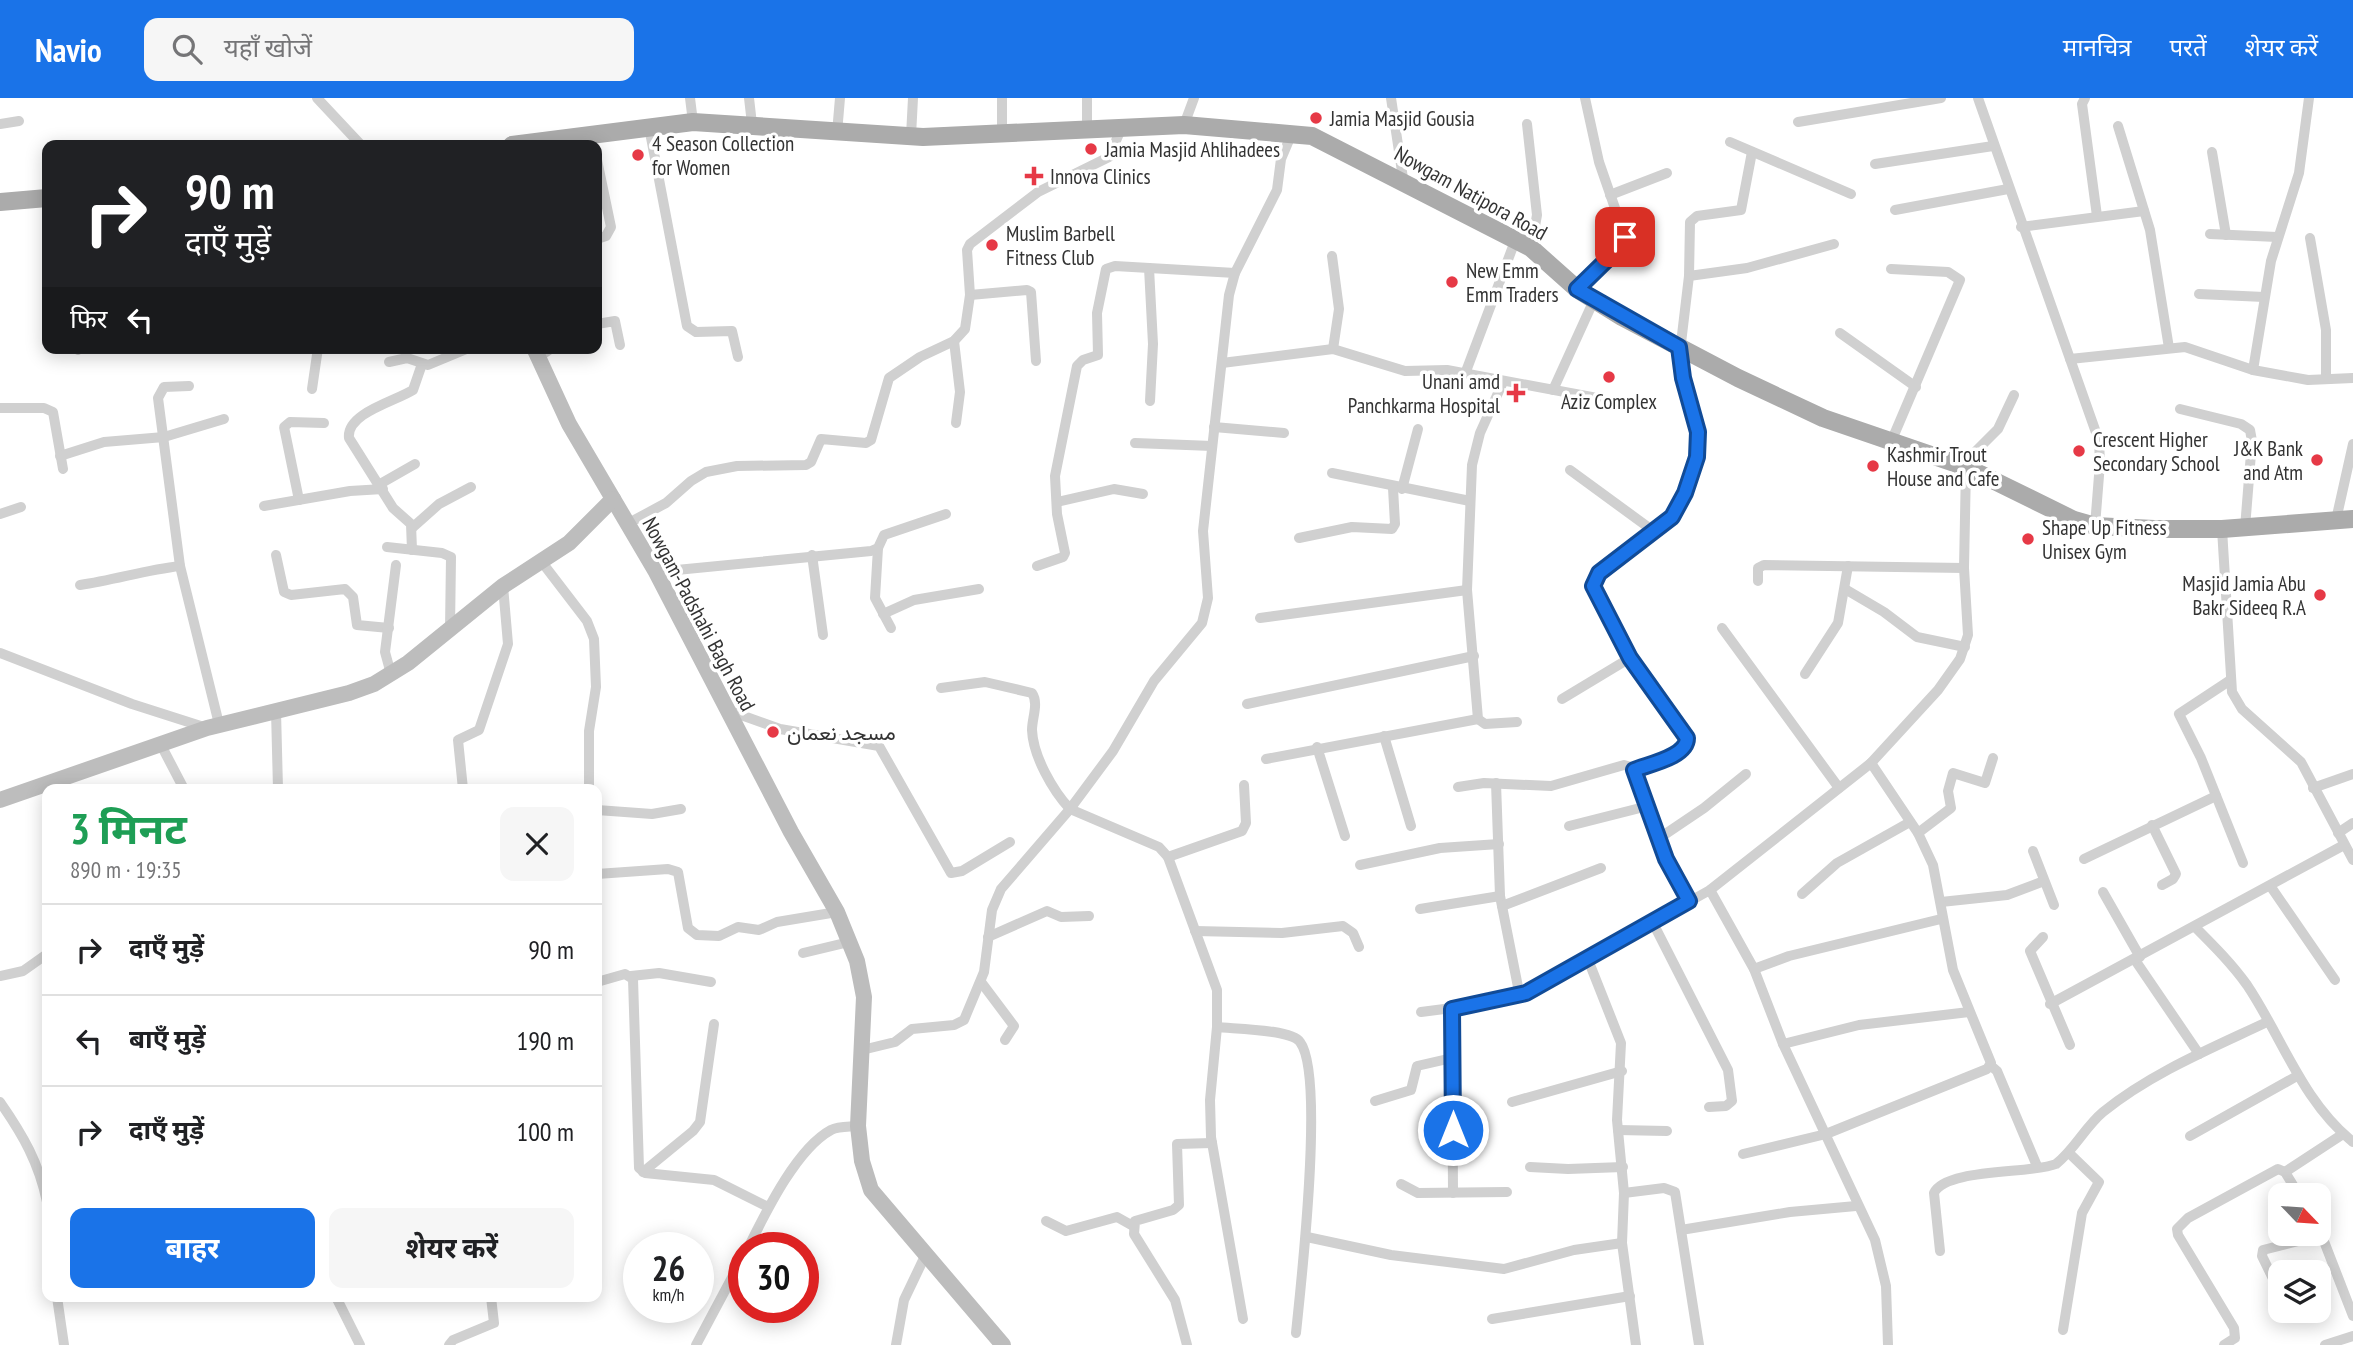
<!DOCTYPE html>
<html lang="hi">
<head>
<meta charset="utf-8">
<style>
  :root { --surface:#fff; --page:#f6f6f6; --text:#202124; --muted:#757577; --line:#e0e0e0; --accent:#1a73e8 }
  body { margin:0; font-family:"PT Sans Narrow",Vazirmatn,"Noto Sans Devanagari",sans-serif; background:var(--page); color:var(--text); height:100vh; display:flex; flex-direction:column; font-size:26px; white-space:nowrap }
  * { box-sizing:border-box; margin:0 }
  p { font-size:23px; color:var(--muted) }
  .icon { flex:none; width:38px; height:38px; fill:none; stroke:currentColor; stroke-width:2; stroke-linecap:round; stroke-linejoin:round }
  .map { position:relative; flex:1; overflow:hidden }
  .drawer { position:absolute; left:42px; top:686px; width:560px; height:518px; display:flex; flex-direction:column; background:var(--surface); border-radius:14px; box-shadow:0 4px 18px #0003 }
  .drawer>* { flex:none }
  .hud { position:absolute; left:42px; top:42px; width:560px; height:214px; border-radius:14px; box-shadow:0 4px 18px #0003; background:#202124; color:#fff; overflow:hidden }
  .needle { width:46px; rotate:115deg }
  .controls { position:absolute; left:2268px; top:1085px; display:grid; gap:14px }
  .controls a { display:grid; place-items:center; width:63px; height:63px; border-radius:14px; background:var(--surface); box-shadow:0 4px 18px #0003; font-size:35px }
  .speed { position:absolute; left:623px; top:1134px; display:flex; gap:14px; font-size:35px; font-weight:700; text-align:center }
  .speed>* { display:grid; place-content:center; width:91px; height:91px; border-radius:50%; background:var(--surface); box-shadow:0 4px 18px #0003; line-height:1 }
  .speed small { font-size:18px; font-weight:400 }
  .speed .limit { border:10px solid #d22; background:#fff; color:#111 }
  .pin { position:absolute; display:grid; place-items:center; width:60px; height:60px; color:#fff; margin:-30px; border-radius:14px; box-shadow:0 4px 10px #0006 }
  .me { position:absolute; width:77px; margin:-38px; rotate:0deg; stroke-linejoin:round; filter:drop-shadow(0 0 5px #0008) }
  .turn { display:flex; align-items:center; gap:24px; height:147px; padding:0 28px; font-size:32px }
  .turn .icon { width:91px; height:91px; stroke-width:2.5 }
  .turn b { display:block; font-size:49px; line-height:60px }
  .then { display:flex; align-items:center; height:66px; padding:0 28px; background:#0003; gap:14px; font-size:26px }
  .round { display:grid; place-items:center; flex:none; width:74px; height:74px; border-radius:14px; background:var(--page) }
  .head { display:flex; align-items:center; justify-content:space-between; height:119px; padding:0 28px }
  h1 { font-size:42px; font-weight:700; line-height:52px; color:#1e9e55 }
  .cta { display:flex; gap:14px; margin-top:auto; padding:14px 28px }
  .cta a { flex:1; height:80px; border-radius:14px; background:var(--accent); color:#fff; font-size:28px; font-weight:700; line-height:80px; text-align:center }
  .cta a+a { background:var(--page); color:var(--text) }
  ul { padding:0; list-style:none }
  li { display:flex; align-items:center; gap:21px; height:91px; padding:0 28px; border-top:2px solid var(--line) }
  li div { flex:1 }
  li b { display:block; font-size:26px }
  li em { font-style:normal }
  header { display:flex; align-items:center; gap:42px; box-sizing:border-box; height:98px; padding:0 35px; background:var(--accent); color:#fff }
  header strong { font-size:33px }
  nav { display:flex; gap:38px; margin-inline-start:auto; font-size:24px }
  .search { width:490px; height:63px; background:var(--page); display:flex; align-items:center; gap:18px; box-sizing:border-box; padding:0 24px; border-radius:14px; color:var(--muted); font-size:26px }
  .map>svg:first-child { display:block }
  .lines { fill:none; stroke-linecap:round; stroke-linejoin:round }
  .street { stroke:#d0d0d0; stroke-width:10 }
  .secondary { stroke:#bdbdbd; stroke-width:16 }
  .primary { stroke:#ababab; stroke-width:18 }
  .route-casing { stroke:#114b97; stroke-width:18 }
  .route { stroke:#1a73e8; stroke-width:12 }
  .poi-dot { fill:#e63946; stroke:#fff; stroke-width:2.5 }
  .labels { text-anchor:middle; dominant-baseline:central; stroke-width:7; stroke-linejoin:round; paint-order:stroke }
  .poi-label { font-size:21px; fill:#333; stroke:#fff; text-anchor:start }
  .street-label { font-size:21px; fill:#333; stroke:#fff }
</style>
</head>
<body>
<header>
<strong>Navio</strong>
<div class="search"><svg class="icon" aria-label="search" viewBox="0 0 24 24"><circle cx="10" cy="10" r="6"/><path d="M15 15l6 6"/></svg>यहाँ खोजें</div>
<nav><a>मानचित्र</a><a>परतें</a><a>शेयर करें</a></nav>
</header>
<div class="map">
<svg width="2353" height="1247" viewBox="0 0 2353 1247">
  <rect width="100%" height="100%" fill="#fff"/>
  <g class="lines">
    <!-- street -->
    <g class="street">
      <path d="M317,0L361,47"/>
      <path d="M690,0L693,24"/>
      <path d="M749,0L752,26"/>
      <path d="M1391,0L1404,87"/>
      <path d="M1978,0L2099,343L2100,365L2095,428"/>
      <path d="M2085,0L2082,6L2097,118"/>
      <path d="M1798,24L1941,0"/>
      <path d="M0,26L19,23"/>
      <path d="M1527,26L1537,117L1531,150"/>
      <path d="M1184,27L1194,0"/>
      <path d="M2118,28L2150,132L2169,250"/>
      <path d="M649,29L687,228L696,234L732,233L738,259"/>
      <path d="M1087,32V0"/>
      <path d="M1002,34V0"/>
      <path d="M837,35L840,0"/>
      <path d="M911,38L913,0"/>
      <path d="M1730,44L1851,96"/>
      <path d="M2212,54L2226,137"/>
      <path d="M597,62L611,129L606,138L597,141"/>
      <path d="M1875,66L1993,48"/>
      <path d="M1610,97L1667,75"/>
      <path d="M1895,112L2008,91"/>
      <path d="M2021,129L2144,113"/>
      <path d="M2210,136L2277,139"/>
      <path d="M2310,140L2326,232V281"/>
      <path d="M1332,158L1339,211L1333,251"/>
      <path d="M1149,170L1153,246L1150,303"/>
      <path d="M1689,178L1747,170L1834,146"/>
      <path d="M1577,191L1617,151L1625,139L1599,64L1585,0"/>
      <path d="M2199,196L2264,199"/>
      <path d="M970,197L1027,192L1031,194L1036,263"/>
      <path d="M597,226L615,223L620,247"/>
      <path d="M1840,235L1916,289"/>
      <path d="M954,243L960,294L956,325"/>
      <path d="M78,252V250"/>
      <path d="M539,259L552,250"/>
      <path d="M2070,261L2185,249L2253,272L2308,282L2353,280"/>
      <path d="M389,264L407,260L428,267L469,250"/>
      <path d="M1222,265L1333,251L1405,273L1447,272L1597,300"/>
      <path d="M2253,272L2271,163L2299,75L2309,0"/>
      <path d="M1465,276L1515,143"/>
      <path d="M1503,284L1480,335L1472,367L1467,492L1478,621L1485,626L1517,624"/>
      <path d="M189,288L164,289L158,300L180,468L219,626"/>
      <path d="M312,291L318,250"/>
      <path d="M1553,292L1594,202"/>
      <path d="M0,310H44L53,314L63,371"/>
      <path d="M2180,311L2241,326L2250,332L2252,343L2245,430"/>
      <path d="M1214,329L1284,335"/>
      <path d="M1891,344L1960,182L1948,174L1891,171"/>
      <path d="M1135,345L1212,348"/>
      <path d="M60,358L104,344L164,339L224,321"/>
      <path d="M1570,372L1652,432"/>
      <path d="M1332,375L1470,403"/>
      <path d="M380,386L415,366"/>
      <path d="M1402,391L1418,331"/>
      <path d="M299,402L284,329L290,324L324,325"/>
      <path d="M1057,404L1114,391L1143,396"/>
      <path d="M264,408L350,393L383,391"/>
      <path d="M0,416L21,409"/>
      <path d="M2336,422L2353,346"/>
      <path d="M627,426L666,405L691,383L706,374L737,368L806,367L811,364L821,341L866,345L871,342L889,280L920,259L954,243L965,231L970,197L967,152L970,146L1038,94L1109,59L1121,31"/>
      <path d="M412,430L439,406L471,389"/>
      <path d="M2222,431L2232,594L2242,611L2301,664L2353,762"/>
      <path d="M1299,440L1352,429L1392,431L1395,426L1393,390"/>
      <path d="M387,449L442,455L451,459L450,531"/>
      <path d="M878,450L875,500L891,530"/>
      <path d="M412,452L411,426L393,410L349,340C346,315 396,303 413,292L422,266"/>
      <path d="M276,457L284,494L291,497L345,491L353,499L357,527L389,530"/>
      <path d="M812,457L823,537"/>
      <path d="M541,463L587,523L594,541L596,589L589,633V691"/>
      <path d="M1037,468L1063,459L1065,455L1057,416L1055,378L1077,268L1083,262L1098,257L1097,215L1106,171L1115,168L1235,175"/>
      <path d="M656,474L871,453L878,450L884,437L946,416"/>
      <path d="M1758,483V470L1764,467L1964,470"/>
      <path d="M80,487C115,482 145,472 180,468"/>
      <path d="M1845,491L1884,514L1917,539L1965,549"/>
      <path d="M883,516L914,502L979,491"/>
      <path d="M1260,520L1467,492"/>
      <path d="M1722,530L1839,690"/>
      <path d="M0,555L132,606L207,630"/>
      <path d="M391,576L385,554L396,467"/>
      <path d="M1805,576L1838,525L1848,468"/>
      <path d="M2229,583L2179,616L2201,660L2243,765"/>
      <path d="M941,590L985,584L1032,595C1039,605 1032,620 1032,632C1033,658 1053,693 1070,711L1159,749L1168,759L1217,892V929L1210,1002L1211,1039L1243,1221"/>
      <path d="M1562,601L1630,560"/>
      <path d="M1247,606L1474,558"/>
      <path d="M727,612L780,631L879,648L951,775L962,773L1010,744"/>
      <path d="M276,613L278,691"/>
      <path d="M1384,638L1411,728"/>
      <path d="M161,647L184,691"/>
      <path d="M1317,649L1345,738"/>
      <path d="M1266,661L1478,621"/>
      <path d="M1634,672C1649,666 1687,659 1687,640L1630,560L1595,493L1593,482L1672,419L1685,395L1697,359L1695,317L1679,262L1689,178L1690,124L1697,118L1741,112L1752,54"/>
      <path d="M1496,685L1500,798L1519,894L1531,892L1710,792L1871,665L1938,592L1960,561L1968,537L1964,470L1966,369L1972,357L1998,331L2014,297"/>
      <path d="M1458,689L1484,685L1551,688L1624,667L1631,669L1666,761L1689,803"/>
      <path d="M2313,690L2353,676"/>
      <path d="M463,691L458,642L479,632L508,546L503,488"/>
      <path d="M597,712L652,716L681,711"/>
      <path d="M2152,727L2176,776L2173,781L2162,787"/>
      <path d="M1569,728L1648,708"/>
      <path d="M1918,735L1951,710L1948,693L1953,675L1985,685L1993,660"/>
      <path d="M2338,735L2353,725"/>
      <path d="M1658,741L1704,710L1746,676"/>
      <path d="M2033,753L2054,807"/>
      <path d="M1168,759L1242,733L1246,725L1244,687"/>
      <path d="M2084,761L2216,698"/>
      <path d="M1360,767L1440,750L1499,746"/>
      <path d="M597,776L668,771L678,774L688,830L697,837L719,838L738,829L759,832L777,824L837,814"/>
      <path d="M2271,789L2335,882"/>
      <path d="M1710,792L1754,871L1783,946L1875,1142L1886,1188L1888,1247"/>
      <path d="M2103,794L2140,859"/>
      <path d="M1802,796L1837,765L1910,724"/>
      <path d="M1941,804L2007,797L2044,783"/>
      <path d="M1502,808L1601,770"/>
      <path d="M1420,811L1500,798"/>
      <path d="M1653,825L1728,972L1732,1003L1726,1008L1709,1009"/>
      <path d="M2196,830C2214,848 2232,866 2247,887C2282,939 2302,1003 2353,1044"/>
      <path d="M1195,833L1282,835L1343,828L1353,835L1359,849"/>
      <path d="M988,839L1047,813L1061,819L1089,818"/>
      <path d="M2043,839L2030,853L2070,947"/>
      <path d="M803,855L849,844"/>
      <path d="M1587,859L1621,945L1617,1022L1624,1095L1622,1145L1636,1247"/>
      <path d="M2135,862L2199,956"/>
      <path d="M1754,871L1789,858L1941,821"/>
      <path d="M0,878L23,873L47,856"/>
      <path d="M631,878L659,875L711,884"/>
      <path d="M597,884L625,876L633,881L639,1070L645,1075L714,1082L768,1109"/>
      <path d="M981,884L1014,928L1005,942"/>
      <path d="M2050,906L2344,747"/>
      <path d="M1452,910L1453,1095"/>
      <path d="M1421,914L1452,910L1519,894"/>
      <path d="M1217,929C1234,931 1291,931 1300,944C1325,977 1301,1186 1296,1235"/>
      <path d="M1783,946L1859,927L1969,914"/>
      <path d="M862,952L895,944L912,931L954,927L964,922L984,874L992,812L1001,791L1070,711L1113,653L1154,583L1202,525L1208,500L1203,433L1229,197L1235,175L1277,92L1281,61L1292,35"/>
      <path d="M1990,967L1997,973L2037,1068"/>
      <path d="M1375,1003L1411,992L1417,968L1452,960"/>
      <path d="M0,1004C23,1037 39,1065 47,1104"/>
      <path d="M1512,1004L1622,973"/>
      <path d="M1618,1032L1667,1033"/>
      <path d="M2190,1038L2297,978"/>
      <path d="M1743,1056L1826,1036L1987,971L1991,965L1953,872L1933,767L1918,735L1871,665"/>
      <path d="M1530,1069L1568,1071L1623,1069"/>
      <path d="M643,1074L693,1033L700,1024L714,926"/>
      <path d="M2285,1074L2343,1036"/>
      <path d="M1401,1086L1418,1095L1507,1094"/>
      <path d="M1624,1095L1664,1090L1675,1094L1699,1247"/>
      <path d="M1046,1123L1066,1133L1117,1119L1133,1128"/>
      <path d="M1681,1132L1790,1114L1856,1108"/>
      <path d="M2320,1133L2353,1218"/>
      <path d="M1307,1139L1391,1157L1504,1171L1574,1152L1622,1145"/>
      <path d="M748,1150C765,1116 796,1051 831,1032C839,1028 849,1029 858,1028"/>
      <path d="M1940,1153L1934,1095C1945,1070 2032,1076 2056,1066C2075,1051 2085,1029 2103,1014C2151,975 2212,950 2267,924"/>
      <path d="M2280,1195L2262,1158L2263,1152L2322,1137"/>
      <path d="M57,1199L64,1247"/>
      <path d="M336,1199L360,1247"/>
      <path d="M1492,1221L1630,1198"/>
      <path d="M2063,1232L2082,1115L2099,1084L2069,1055"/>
      <path d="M449,1247L453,1242L494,1225L491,1199"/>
      <path d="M696,1247L744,1157"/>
      <path d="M896,1247L904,1202L925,1158"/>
      <path d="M1187,1247L1175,1202L1134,1136L1135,1123L1173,1112L1179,1107L1177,1046L1212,1045"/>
      <path d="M2224,1247L2235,1240L2234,1230L2178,1137L2177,1131L2188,1120L2278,1071L2285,1074L2299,1097"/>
      <path d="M2325,1247L2353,1238"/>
    </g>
    <!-- secondary -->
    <g class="secondary">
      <path d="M534,250L569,326L656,474L791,734L837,814L857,863L864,899L858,1028L862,1063L871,1092L1003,1247"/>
      <path d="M0,702L207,630L349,595L374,586L408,565L503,488L569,445L613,401"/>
    </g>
    <!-- primary -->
    <g class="primary">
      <path d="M512,47L693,24L923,39L1184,27L1312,38L1531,150L1577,191L1622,219L1738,280L1823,320L1966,369L2074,422L2095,428L2154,431H2222L2353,421"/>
      <path d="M0,104L47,100"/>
    </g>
  </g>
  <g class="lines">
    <!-- route casing -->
    <g class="route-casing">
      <path id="route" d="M1453,1032L1452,911L1526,895L1689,803L1666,761L1634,672C1649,666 1687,659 1687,640L1630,560L1593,488L1599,475L1672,419L1685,395L1697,359L1698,334L1683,280L1679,249L1577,191L1623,146L1625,139"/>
    </g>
    <!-- route -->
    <use href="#route" class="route"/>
  </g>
  <!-- markers -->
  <g class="poi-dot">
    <circle cx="1316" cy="20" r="7"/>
    <circle cx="1091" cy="51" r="7"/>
    <circle cx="638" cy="57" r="7"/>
    <path d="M1030.5 67.5h7v7h7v7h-7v7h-7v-7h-7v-7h7z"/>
    <circle cx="992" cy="147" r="7"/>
    <circle cx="1452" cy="184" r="7"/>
    <circle cx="1609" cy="279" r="7"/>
    <path d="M1512.5 284.5h7v7h7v7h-7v7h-7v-7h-7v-7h7z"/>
    <circle cx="2079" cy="353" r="7"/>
    <circle cx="2317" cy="362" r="7"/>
    <circle cx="1873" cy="368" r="7"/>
    <circle cx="2028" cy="441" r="7"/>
    <circle cx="2320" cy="497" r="7"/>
    <circle cx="773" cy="634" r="7"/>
  </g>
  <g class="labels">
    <!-- poi labels -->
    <g class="poi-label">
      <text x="1330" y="20">Jamia Masjid Gousia</text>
      <text x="652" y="45">4 Season Collection<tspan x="652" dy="24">for Women</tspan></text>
      <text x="1105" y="51">Jamia Masjid Ahlihadees</text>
      <text x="1050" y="78">Innova Clinics</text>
      <text x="1006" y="135">Muslim Barbell<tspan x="1006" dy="24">Fitness Club</tspan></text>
      <text x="1466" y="172">New Emm<tspan x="1466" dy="24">Emm Traders</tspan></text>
      <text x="1500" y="283" text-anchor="end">Unani amd<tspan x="1500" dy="24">Panchkarma Hospital</tspan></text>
      <text x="1609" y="303" text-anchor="middle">Aziz Complex</text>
      <text x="2093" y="341">Crescent Higher<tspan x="2093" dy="24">Secondary School</tspan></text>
      <text x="2303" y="350" text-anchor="end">J&amp;K Bank<tspan x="2303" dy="24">and Atm</tspan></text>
      <text x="1887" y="356">Kashmir Trout<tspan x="1887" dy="24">House and Cafe</tspan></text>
      <text x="2042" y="429">Shape Up Fitness<tspan x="2042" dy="24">Unisex Gym</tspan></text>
      <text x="2306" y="485" text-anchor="end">Masjid Jamia Abu<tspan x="2306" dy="24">Bakr Sideeq R.A</tspan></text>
      <text x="787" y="634">مسجد نعمان</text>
    </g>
    <!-- street labels -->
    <g class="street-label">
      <text transform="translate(1471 95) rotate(29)">Nowgam Natipora Road</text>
      <text transform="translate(699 516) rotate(62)">Nowgam-Padshahi Bagh Road</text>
    </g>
  </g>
</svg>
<div class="controls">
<a><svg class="needle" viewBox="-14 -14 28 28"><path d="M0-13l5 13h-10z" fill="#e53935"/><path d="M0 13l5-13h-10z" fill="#757577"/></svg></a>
<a><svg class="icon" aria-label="layers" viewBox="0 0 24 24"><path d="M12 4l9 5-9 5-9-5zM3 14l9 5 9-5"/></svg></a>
</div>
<div class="speed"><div>26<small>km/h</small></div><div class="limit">30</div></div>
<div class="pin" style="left:1625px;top:139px;background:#d93025"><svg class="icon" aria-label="arrive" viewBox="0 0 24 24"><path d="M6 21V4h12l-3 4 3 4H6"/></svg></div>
<svg class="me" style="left:1453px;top:1032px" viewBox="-20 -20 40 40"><circle r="17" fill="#1a73e8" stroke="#fff" stroke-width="3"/><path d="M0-11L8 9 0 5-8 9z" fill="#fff"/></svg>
<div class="hud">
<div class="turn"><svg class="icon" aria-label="right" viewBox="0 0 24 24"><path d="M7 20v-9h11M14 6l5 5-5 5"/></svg><div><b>90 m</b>दाएँ मुड़ें</div></div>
<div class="then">फिर<svg class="icon" aria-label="left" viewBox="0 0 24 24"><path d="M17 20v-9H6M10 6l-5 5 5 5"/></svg></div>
</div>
<section class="drawer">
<div class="head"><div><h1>3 मिनट</h1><p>890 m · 19:35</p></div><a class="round"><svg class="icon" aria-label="close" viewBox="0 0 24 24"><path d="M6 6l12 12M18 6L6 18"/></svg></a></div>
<ul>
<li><svg class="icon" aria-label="right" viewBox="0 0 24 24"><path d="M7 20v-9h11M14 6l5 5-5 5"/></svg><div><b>दाएँ मुड़ें</b></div><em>90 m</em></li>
<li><svg class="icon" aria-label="left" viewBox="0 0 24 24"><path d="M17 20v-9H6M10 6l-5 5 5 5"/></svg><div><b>बाएँ मुड़ें</b></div><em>190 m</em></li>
<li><svg class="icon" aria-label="right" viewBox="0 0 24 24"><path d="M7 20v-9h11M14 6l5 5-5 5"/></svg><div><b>दाएँ मुड़ें</b></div><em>100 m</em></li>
</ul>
<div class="cta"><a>बाहर</a><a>शेयर करें</a></div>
</section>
</div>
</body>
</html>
